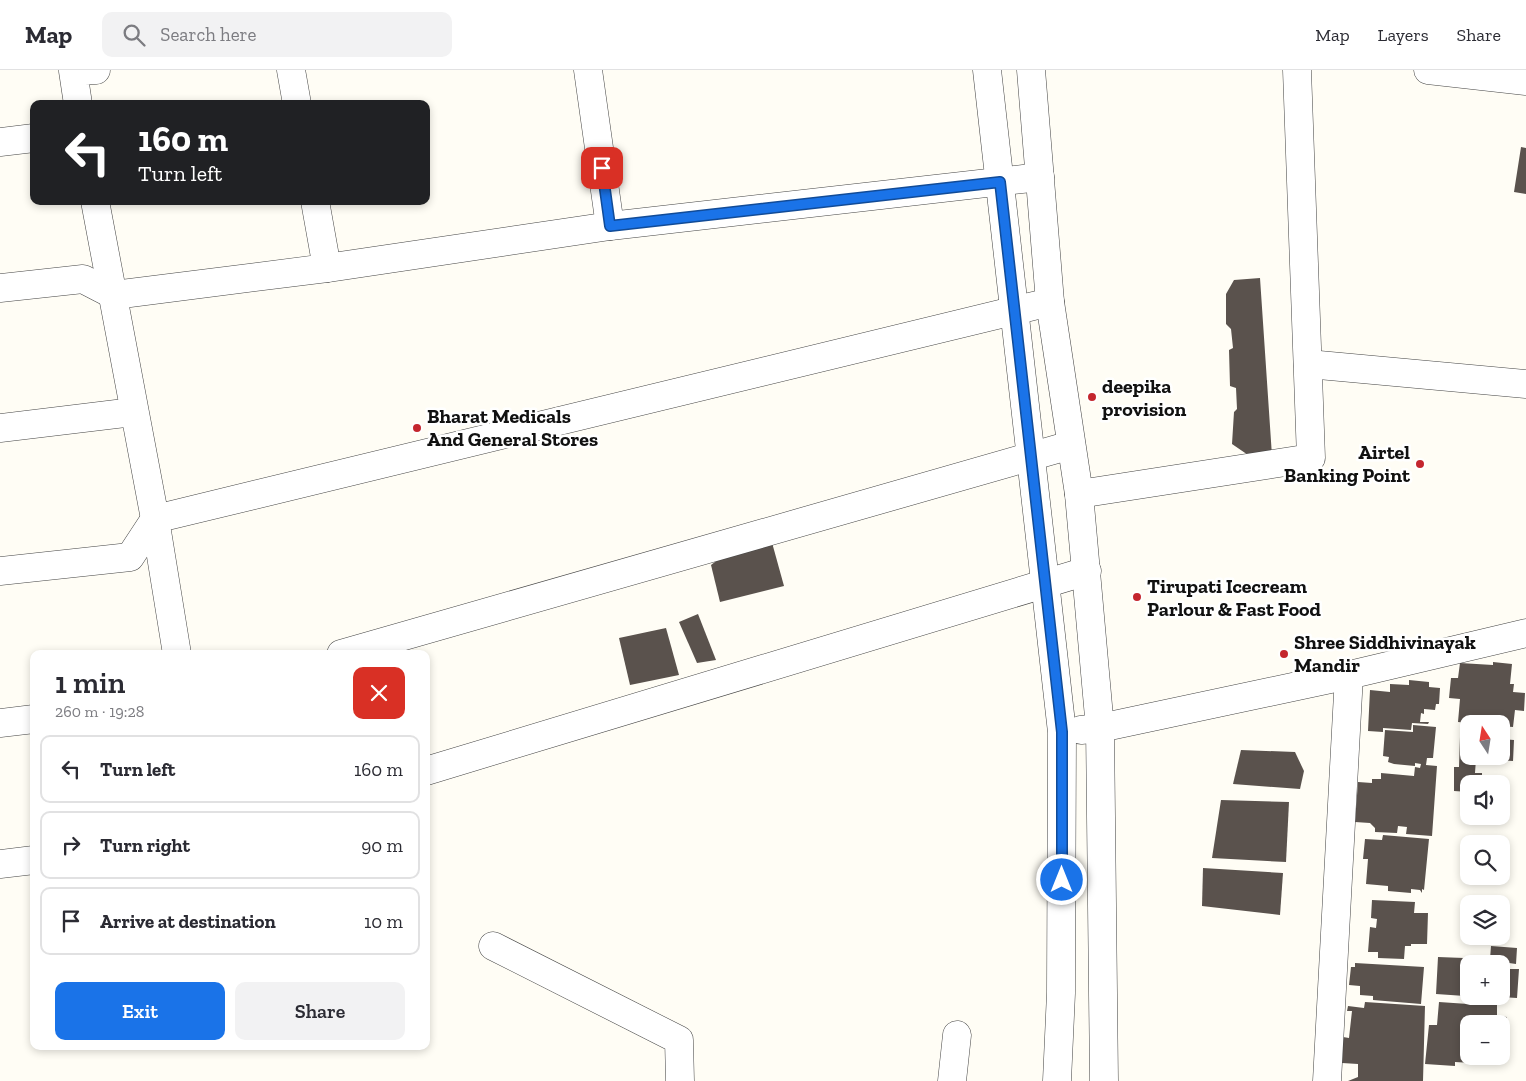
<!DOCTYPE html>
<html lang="en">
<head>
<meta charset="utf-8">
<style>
  :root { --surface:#fff; --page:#f2f2f3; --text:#2b2b33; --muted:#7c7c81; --line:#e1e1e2; --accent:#1a73e8 }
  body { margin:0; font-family:"Zilla Slab",serif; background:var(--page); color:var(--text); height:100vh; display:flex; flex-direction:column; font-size:19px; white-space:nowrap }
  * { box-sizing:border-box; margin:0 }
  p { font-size:16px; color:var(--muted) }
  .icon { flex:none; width:28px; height:28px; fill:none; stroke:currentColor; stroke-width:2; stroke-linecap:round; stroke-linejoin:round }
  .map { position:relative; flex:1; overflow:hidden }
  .panel { position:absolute; left:30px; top:580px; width:400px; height:400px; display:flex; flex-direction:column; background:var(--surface); border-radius:10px; box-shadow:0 2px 8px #0003 }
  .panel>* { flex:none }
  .top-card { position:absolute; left:30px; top:30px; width:400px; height:105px; border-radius:10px; box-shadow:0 2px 8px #0003; background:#202124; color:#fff; overflow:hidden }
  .needle { width:32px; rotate:348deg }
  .buttons { position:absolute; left:1460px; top:645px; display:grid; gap:10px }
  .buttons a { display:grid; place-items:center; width:50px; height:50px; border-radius:10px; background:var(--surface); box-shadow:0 2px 8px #0003; font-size:25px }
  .pin { position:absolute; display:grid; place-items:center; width:42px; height:42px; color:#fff; margin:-21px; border-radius:10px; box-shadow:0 2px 8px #0006 }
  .me { position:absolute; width:55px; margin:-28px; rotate:0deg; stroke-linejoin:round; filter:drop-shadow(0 0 4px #0008) }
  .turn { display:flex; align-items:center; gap:18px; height:105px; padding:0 25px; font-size:22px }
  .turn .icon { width:65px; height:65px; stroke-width:2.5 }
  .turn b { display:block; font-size:35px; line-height:42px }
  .round { display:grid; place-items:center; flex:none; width:52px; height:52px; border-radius:10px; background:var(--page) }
  .overview { display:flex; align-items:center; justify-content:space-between; height:85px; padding:0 25px }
  h1 { font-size:30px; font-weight:600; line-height:38px }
  .button { display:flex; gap:10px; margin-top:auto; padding:10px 25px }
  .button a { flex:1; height:58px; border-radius:10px; background:var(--accent); color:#fff; font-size:20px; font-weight:600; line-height:58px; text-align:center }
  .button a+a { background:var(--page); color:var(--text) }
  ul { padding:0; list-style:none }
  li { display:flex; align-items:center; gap:15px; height:68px; margin:0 10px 8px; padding:0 15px; border:2px solid var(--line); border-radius:10px }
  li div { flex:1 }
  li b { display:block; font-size:19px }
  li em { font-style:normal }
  header { display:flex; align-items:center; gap:30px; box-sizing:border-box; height:70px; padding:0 25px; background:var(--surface); border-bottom:1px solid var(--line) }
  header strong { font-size:24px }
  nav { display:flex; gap:28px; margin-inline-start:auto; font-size:18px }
  .search { width:350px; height:45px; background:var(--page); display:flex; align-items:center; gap:12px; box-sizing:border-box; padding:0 18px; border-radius:10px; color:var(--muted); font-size:19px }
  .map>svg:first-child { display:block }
  .building { fill:#5a524d }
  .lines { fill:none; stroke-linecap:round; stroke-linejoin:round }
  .minor-casing { stroke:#444; stroke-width:29 }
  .minor { stroke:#fff; stroke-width:28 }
  .route-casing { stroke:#114b97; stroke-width:12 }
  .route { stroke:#1a73e8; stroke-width:9 }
  .poi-dot { fill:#c4262e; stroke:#fff; stroke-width:2 }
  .labels { text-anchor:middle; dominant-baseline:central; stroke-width:5; stroke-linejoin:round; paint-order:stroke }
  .poi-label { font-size:20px; font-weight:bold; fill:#111; stroke:#fff; text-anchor:start }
</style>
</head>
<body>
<header>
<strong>Map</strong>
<div class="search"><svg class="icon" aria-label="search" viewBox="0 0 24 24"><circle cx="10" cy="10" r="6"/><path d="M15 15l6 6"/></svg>Search here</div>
<nav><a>Map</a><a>Layers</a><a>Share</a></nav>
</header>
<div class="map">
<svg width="1526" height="1011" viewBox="0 0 1526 1011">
  <rect width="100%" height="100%" fill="#fffdf5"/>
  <!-- building -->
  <g class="building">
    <path d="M1521,77L1526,78V124L1514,122Z"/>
    <path d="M1260,208L1272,386L1251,387L1232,374L1234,342L1237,339L1236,318L1230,316L1229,280L1233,278L1231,259L1226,254V224L1234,210Z"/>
    <path d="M771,469L784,516L720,532L711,495L732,479Z"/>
    <path d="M698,544L716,590L697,593L679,552Z"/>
    <path d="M666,558L679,605L630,615L619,568Z"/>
    <path d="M1493,592L1512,594L1510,614H1514L1513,622L1525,623L1524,641L1515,640L1513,657L1501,656V654H1492V652L1477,654L1458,652L1460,629L1449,628L1451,608H1458L1460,593L1493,595Z"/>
    <path d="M1409,610L1429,612V617L1440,618L1439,634H1436L1435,640L1424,639V644L1421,643L1420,652H1429L1428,654L1412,653L1411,660L1383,658V662L1368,661L1370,620L1390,622V614L1409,615Z"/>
    <path d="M1413,655L1436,657L1433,688H1427L1426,695L1437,696L1432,766L1406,764L1407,757L1398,756L1397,763L1375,762V758L1370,753L1355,752L1358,712L1372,713V709H1381V703L1414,706L1415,697L1420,698L1421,694L1415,693V696L1394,694L1388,692L1389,687L1383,686L1385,660L1413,662Z"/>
    <path d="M1460,667H1469V686H1501V669L1514,670L1513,691L1476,689L1475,703H1482V714H1469V722L1454,721V697H1459Z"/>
    <path d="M1241,680L1295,682L1304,701L1300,719L1233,714Z"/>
    <path d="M1221,730L1289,732L1286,792L1212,788Z"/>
    <path d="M1383,765L1429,769L1424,820L1422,819V823L1420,820L1411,819V823L1388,821V816L1366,814L1368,789H1363L1365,769L1382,770Z"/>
    <path d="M1203,798L1283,803L1280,845L1202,836Z"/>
    <path d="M1372,830L1415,832L1414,843H1428L1427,874H1411V876H1405L1404,889L1378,888V882H1368L1370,857L1376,858L1377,849L1371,848Z"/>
    <path d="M1491,876L1517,878L1516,894L1509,893V899H1519L1517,928L1501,927V894H1469V922H1465V926L1436,924L1438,887L1490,889Z"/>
    <path d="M1355,893L1424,897L1421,934L1373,930V926L1360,925V916L1349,915L1351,897H1355Z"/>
    <path d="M1481,929L1497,930V946L1507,947L1505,978H1501V954H1469V986H1490V994L1455,992V996L1425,994L1429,955H1437L1439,932L1468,934V931L1480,932Z"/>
    <path d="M1365,932L1425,936L1423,1011H1348L1358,1007V994L1342,993L1343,967L1349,968L1352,941H1347L1348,936L1364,938Z"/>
  </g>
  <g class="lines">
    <!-- minor casing -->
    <g class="minor-casing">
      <g id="minor">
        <path d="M291,0L297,34"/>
        <path d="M588,0L610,156"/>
        <path d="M987,0L1062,662L1061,923L1057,1011"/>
        <path d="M1031,0L1050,232L1079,424L1100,658L1104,1011"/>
        <path d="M1428,0L1526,11"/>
        <path d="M78,34L73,1L96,0"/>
        <path d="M0,72L34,68"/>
        <path d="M95,131L155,449L177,584"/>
        <path d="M315,131L327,198"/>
        <path d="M0,218L83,209L114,225L327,198L610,156L1040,107"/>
        <path d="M1308,294L1526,314"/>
        <path d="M0,358L133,342"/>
        <path d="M1079,424L1311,388L1297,0"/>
        <path d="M0,501L130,487L155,449L1050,232"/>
        <path d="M341,584L1071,375"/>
        <path d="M0,653L34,649"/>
        <path d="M1081,660L1100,658L1349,605L1526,563"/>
        <path d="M426,701L1087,501"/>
        <path d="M0,794L34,790"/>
        <path d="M493,876L679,970L680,1011"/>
        <path d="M952,1011L957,965"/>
        <path d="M1327,1011L1349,605"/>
      </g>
    </g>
    <!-- minor -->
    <use href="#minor" class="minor"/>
  </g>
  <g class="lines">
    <!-- route casing -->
    <g class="route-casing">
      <path id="route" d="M602,98L610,156L1000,112L1062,662V810"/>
    </g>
    <!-- route -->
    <use href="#route" class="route"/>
  </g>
  <!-- markers -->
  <g class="poi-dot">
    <circle cx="1092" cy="327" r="5"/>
    <circle cx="417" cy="358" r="5"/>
    <circle cx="1420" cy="394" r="5"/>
    <circle cx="1137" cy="527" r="5"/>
    <circle cx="1284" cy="584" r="5"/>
  </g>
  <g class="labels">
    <!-- poi labels -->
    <g class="poi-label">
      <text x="1102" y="316">deepika<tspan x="1102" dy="23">provision</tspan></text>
      <text x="427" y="346">Bharat Medicals<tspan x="427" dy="23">And General Stores</tspan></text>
      <text x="1410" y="382" text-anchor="end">Airtel<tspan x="1410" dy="23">Banking Point</tspan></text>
      <text x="1147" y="516">Tirupati Icecream<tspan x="1147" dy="23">Parlour &amp; Fast Food</tspan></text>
      <text x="1294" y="572">Shree Siddhivinayak<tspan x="1294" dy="23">Mandir</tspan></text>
    </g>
  </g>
</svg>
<div class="buttons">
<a><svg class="needle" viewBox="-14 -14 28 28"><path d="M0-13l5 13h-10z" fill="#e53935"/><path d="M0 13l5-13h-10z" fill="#7c7c81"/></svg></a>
<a><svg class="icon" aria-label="sound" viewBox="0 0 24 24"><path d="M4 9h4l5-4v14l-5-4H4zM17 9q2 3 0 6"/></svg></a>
<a><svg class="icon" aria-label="search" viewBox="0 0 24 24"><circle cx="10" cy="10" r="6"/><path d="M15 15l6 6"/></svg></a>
<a><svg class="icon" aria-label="layers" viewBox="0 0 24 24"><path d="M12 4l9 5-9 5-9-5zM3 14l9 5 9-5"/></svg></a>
<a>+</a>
<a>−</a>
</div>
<div class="pin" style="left:602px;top:98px;background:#d93025"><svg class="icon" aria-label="arrive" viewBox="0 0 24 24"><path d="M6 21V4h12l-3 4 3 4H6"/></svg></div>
<svg class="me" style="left:1062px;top:810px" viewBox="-20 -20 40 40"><circle r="17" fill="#1a73e8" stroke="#fff" stroke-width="3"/><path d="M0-11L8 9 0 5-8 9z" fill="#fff"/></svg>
<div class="top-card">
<div class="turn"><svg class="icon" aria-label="left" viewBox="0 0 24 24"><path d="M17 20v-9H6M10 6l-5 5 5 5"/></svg><div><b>160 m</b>Turn left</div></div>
</div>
<section class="panel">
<div class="overview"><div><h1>1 min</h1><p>260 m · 19:28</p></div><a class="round" style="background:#d93025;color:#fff"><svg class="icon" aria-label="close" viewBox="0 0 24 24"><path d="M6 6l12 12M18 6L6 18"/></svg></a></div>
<ul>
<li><svg class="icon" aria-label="left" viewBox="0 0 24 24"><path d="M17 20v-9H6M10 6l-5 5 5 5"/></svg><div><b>Turn left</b></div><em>160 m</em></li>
<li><svg class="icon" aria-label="right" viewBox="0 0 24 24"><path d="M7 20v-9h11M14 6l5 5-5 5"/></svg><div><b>Turn right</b></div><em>90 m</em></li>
<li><svg class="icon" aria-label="arrive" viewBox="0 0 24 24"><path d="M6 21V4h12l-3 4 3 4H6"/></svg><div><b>Arrive at destination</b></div><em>10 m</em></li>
</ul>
<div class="button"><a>Exit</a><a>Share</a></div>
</section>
</div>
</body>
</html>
